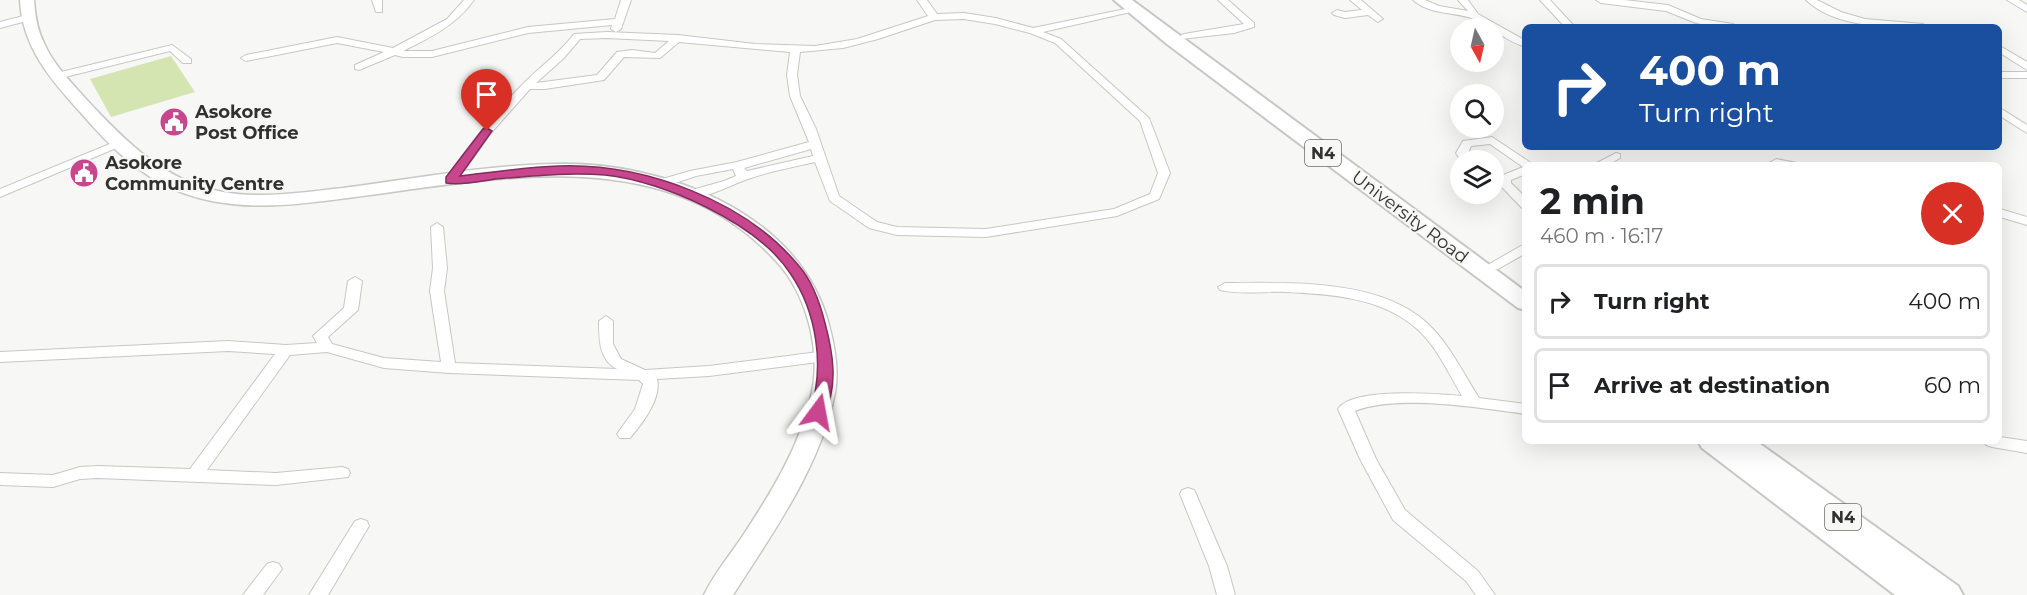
<!DOCTYPE html>
<html lang="en">
<head>
<meta charset="utf-8">
<style>
  :root { --surface:#fff; --page:#f2f2f2; --text:#202124; --muted:#757577; --line:#e0e0e0 }
  body { margin:0; font-family:Montserrat,sans-serif; background:var(--page); color:var(--text); height:100vh; display:flex; flex-direction:column; font-size:22px; white-space:nowrap }
  * { box-sizing:border-box; margin:0 }
  p { font-size:20px; color:var(--muted) }
  .icon { flex:none; width:33px; height:33px; fill:none; stroke:currentColor; stroke-width:2; stroke-linecap:round; stroke-linejoin:round }
  .map { position:relative; flex:1; overflow:hidden }
  .details { position:absolute; left:1522px; top:162px; width:480px; height:282px; display:flex; flex-direction:column; background:var(--surface); border-radius:9px; box-shadow:0 6px 24px #0002 }
  .details>* { flex:none }
  .banner { position:absolute; left:1522px; top:24px; width:480px; height:126px; border-radius:9px; box-shadow:0 6px 24px #0002; background:#1a4fa0; color:#fff; overflow:hidden }
  .needle { width:39px; rotate:172deg }
  .buttons { position:absolute; left:1450px; top:18px; display:grid; gap:12px }
  .buttons a { display:grid; place-items:center; width:54px; height:54px; border-radius:50%; background:var(--surface); box-shadow:0 6px 24px #0002; font-size:30px }
  .pin { position:absolute; display:grid; place-items:center; width:51px; height:51px; color:#fff; margin:-62px -26px; border-radius:50% 50% 50% 0; rotate:-45deg; box-shadow:0 0 6px #0007 }
  .pin .icon { rotate:45deg }
  .me { position:absolute; width:66px; margin:-33px; rotate:13deg; stroke-linejoin:round; filter:drop-shadow(0 0 4px #0008) }
  .turn { display:flex; align-items:center; gap:21px; height:126px; padding:0 18px; font-size:27px }
  .turn .icon { width:78px; height:78px; stroke-width:2.5 }
  .turn b { display:block; font-size:42px; line-height:51px }
  .round { display:grid; place-items:center; flex:none; width:63px; height:63px; border-radius:32px; background:var(--page) }
  .overview { display:flex; align-items:center; justify-content:space-between; height:102px; padding:0 18px }
  h1 { font-size:36px; font-weight:700; line-height:45px }
  ul { padding:0; list-style:none }
  li { display:flex; align-items:center; gap:18px; height:75px; margin:0 12px 9px; padding:0 6px; border:3px solid var(--line); border-radius:9px }
  li div { flex:1 }
  li b { display:block; font-size:22px }
  li em { font-style:normal }
  .map>svg:first-child { display:block }
  .green { fill:#d4e5b2 }
  .lines { fill:none; stroke-linecap:round; stroke-linejoin:round }
  .minor-casing { stroke:#c7c8c5; stroke-width:2 }
  .primary-casing { stroke:#c7c8c5; stroke-width:3 }
  .trunk-casing { stroke:#c7c8c5; stroke-width:4 }
  .minor { fill:#fff; fill-rule:evenodd }
  .primary { fill:#fff; fill-rule:evenodd }
  .trunk { fill:#fff; fill-rule:evenodd }
  .route { fill:#c8468d; stroke:#822e5c; stroke-width:1.5 }
  .labels { text-anchor:middle; dominant-baseline:central; stroke-width:4.5; stroke-linejoin:round; paint-order:stroke }
  .shield { fill:#f7f8f5; stroke:#6c6d6b; stroke-width:1.5 }
  .shield-label { font-size:16px; font-weight:bold; fill:#313130 }
  .poi-label { font-size:18px; font-weight:bold; fill:#313130; stroke:#f7f8f5; text-anchor:start }
  .street-label { font-size:18px; fill:#313130; stroke:#f7f8f5 }
</style>
</head>
<body>
<div class="map">
<svg width="2027" height="595" viewBox="0 0 2027 595">
  <rect width="100%" height="100%" fill="#f7f8f5"/>
  <!-- green -->
  <path class="green" d="M171,56L195,92L111,117L90,79Z"/>
  <g class="lines">
    <!-- minor casing -->
    <g class="minor-casing">
      <g id="minor">
        <path d="M372,0H382V12H376Z"/>
        <path d="M464,0H474C456,25 430,38 403,51H432L528,27L615,19L621,0H631L621,29L616,32L611,29L612,25L528,33L432,57H403L395,55L359,70L355,69V65L384,52L337,43L246,61L241,58L246,55L337,37L393,48L447,19Z"/>
        <path d="M917,0H927L937,14L964,13L996,18L1033,28L1135,7V11L1043,32L1061,39L1149,118L1170,173L1159,199L1117,216L986,237L897,235L869,228L830,201L815,162C794,167 771,171 751,178C734,183 703,201 685,198L683,195L685,192L724,181L736,176L733,169L696,176L663,187L657,183L659,180L690,171L737,162L809,142L790,96L787,75L790,52L679,42L660,58L624,57L604,80L545,89H530L491,133L455,183H447L445,180C468,146 493,115 521,86C538,68 559,54 574,34L607,32L678,35L755,44L815,46L857,39L928,16ZM964,19L995,24L1030,33L1055,43L1140,121L1158,173L1150,194L1114,209L986,229L897,227L877,222L839,196L816,129L800,96L797,75L800,52L843,48L878,39L935,20ZM607,38L669,41L655,53L632,50L617,52L597,75L536,83L564,58L580,39ZM811,149L813,156L747,171L744,168Z"/>
        <path d="M1218,0H1228L1254,23V27L1234,33L1181,39V35L1184,34L1244,24Z"/>
        <path d="M1350,0H1361L1383,19L1378,22L1368,15L1345,18L1334,15L1332,13L1337,10L1345,12L1362,10Z"/>
        <path d="M1413,0H1425L1439,6L1468,11L1458,0H1468L1478,14L1526,41V47C1505,41 1494,28 1477,20C1456,11 1431,16 1413,0Z"/>
        <path d="M1540,0H1550L1575,27H1565Z"/>
        <path d="M1596,0H1624L1668,5L1701,19L1733,24L1738,27H1717L1696,23L1666,11L1601,3Z"/>
        <path d="M1806,0H1817L1841,12L1865,19L1923,24L1928,27C1889,27 1837,29 1806,0Z"/>
        <path d="M2007,0H2019L2027,5V12Z"/>
        <path d="M27,15L30,16V20L0,28V22Z"/>
        <path d="M172,45L191,59V63H183L170,51L57,79L52,76L53,74Z"/>
        <path d="M2000,46L2027,62V70L2000,53Z"/>
        <rect x="2000" y="72" width="27" height="6"/>
        <path d="M2000,108L2027,125V133L2000,116Z"/>
        <path d="M1492,137L1534,165H1526V174L1511,180V183L1526,198V209L1522,208L1499,184L1501,176L1523,167L1490,144L1471,146L1468,153L1471,160L1461,161L1456,153L1463,141Z"/>
        <path d="M117,141L123,144L121,146L0,197V189Z"/>
        <path d="M1616,153L1620,154V158L1608,165H1593Z"/>
        <path d="M1776,159L1797,163L1799,165H1766Z"/>
        <path d="M2000,209L2027,217V225L2000,217Z"/>
        <path d="M437,223L443,227L447,268L444,291L455,363L617,369C599,360 599,339 599,321L606,316L613,321V344L621,359L645,370L709,366L826,351L833,356L826,361L709,376L657,379C662,398 642,424 630,438H620L617,434L635,409L643,384L639,380L449,373L384,368L327,352L290,355L207,470L276,473L342,467L348,469L350,473L348,477L276,485L98,478L80,479L53,487L0,485V473L53,475L80,467L98,466L190,469L275,354L228,351L0,362V352L228,341L286,345L317,343L313,336L344,308L348,281L355,277L362,281L358,310L328,337L332,344L384,358L441,362L430,291L433,268L431,227Z"/>
        <path d="M1526,243V253L1498,269L1493,270L1486,266Z"/>
        <path d="M1225,283C1287,283 1378,278 1427,323C1449,343 1463,373 1479,398L1526,404V414C1479,408 1398,394 1355,411L1376,459L1405,510L1478,571L1495,595H1476L1466,581L1393,520L1360,459L1338,409C1352,387 1438,394 1462,396C1449,374 1436,345 1416,328C1380,297 1330,294 1285,292C1264,291 1240,295 1220,290L1218,287Z"/>
        <path d="M2000,437L2027,441V453L1992,447L1986,445L1984,441H2000Z"/>
        <path d="M1188,488L1194,490L1196,494L1227,566L1235,595H1217L1209,566L1180,494L1182,490Z"/>
        <path d="M361,519L367,521L369,526L328,595H309L355,521Z"/>
        <path d="M273,562L279,564L282,569L263,595H243L267,564Z"/>
      </g>
    </g>
    <!-- primary casing -->
    <g class="primary-casing">
      <path id="primary" d="M20,0H34C35,15 37,29 44,43C53,64 70,81 85,98C124,140 165,182 223,192C262,199 304,192 343,188C413,179 485,165 556,164C662,161 800,212 829,325C835,347 839,370 835,393C820,468 773,532 733,595H704C714,574 729,556 742,537C771,493 799,448 811,396C822,352 807,294 776,261C663,138 491,180 347,198C288,206 229,213 173,189C136,173 107,143 81,113C51,80 22,47 20,0Z"/>
    </g>
    <!-- trunk casing -->
    <g class="trunk-casing">
      <g id="trunk">
        <path d="M1114,0H1132L1526,292V310L1518,308L1167,44Z"/>
        <path d="M1698,441H1756L1958,586L1963,595H1895L1702,448Z"/>
      </g>
    </g>
    <!-- minor -->
    <use href="#minor" class="minor"/>
    <!-- primary -->
    <use href="#primary" class="primary"/>
    <!-- trunk -->
    <use href="#trunk" class="trunk"/>
  </g>
  <!-- route -->
  <path class="route" d="M487,128L492,131L460,176C493,172 526,167 559,166C643,163 745,200 799,266C813,282 820,303 825,323C833,353 839,387 823,416H812L810,412C825,367 817,312 790,273C757,223 663,181 605,175C568,172 533,176 496,179C481,181 461,186 446,183V177L483,129Z"/>
  <!-- icons -->
  <defs>
    <g id="civic-disc" transform="scale(1.5)"><circle r="9.5" fill="#c8468d" stroke="#f7f8f5"/><path d="M-.6-6.5H3V-4.5H.6V-3L4-1V1h2V6H-6V1h2V-1L-.6-3ZM-1.2 2.5V6h2.4V2.5Z" fill="#fff"/></g>
  </defs>
  <g fill-rule="evenodd">
    <use href="#civic-disc" x="174" y="122"/>
    <use href="#civic-disc" x="84" y="173"/>
  </g>
  <g class="labels">
    <!-- shield labels -->
    <g class="shield">
      <rect x="1305" y="140" width="36" height="26" rx="4.5"/>
      <rect x="1825" y="504" width="36" height="26" rx="4.5"/>
    </g>
    <g class="shield-label">
      <text x="1323" y="153">N4</text>
      <text x="1843" y="517">N4</text>
    </g>
    <!-- poi labels -->
    <g class="poi-label">
      <text x="195" y="112">Asokore<tspan x="195" dy="21">Post Office</tspan></text>
      <text x="105" y="163">Asokore<tspan x="105" dy="21">Community Centre</tspan></text>
    </g>
    <!-- street labels -->
    <g class="street-label">
      <text transform="translate(1410 217) rotate(37)">University Road</text>
    </g>
  </g>
</svg>
<div class="buttons">
<a><svg class="needle" viewBox="-14 -14 28 28"><path d="M0-13l5 13h-10z" fill="#e53935"/><path d="M0 13l5-13h-10z" fill="#757577"/></svg></a>
<a><svg class="icon" aria-label="search" viewBox="0 0 24 24"><circle cx="10" cy="10" r="6"/><path d="M15 15l6 6"/></svg></a>
<a><svg class="icon" aria-label="layers" viewBox="0 0 24 24"><path d="M12 4l9 5-9 5-9-5zM3 14l9 5 9-5"/></svg></a>
</div>
<div class="pin" style="left:487px;top:131px;background:#d93025"><svg class="icon" aria-label="arrive" viewBox="0 0 24 24"><path d="M6 21V4h12l-3 4 3 4H6"/></svg></div>
<svg class="me" style="left:818px;top:412px" viewBox="-20 -20 40 40"><path d="M0-17L14 15 0 8-14 15z" fill="#c8468d" stroke="#fff" stroke-width="4"/></svg>
<div class="banner">
<div class="turn"><svg class="icon" aria-label="right" viewBox="0 0 24 24"><path d="M7 20v-9h11M14 6l5 5-5 5"/></svg><div><b>400 m</b>Turn right</div></div>
</div>
<section class="details">
<div class="overview"><div><h1>2 min</h1><p>460 m · 16:17</p></div><a class="round" style="background:#d93025;color:#fff"><svg class="icon" aria-label="close" viewBox="0 0 24 24"><path d="M6 6l12 12M18 6L6 18"/></svg></a></div>
<ul>
<li><svg class="icon" aria-label="right" viewBox="0 0 24 24"><path d="M7 20v-9h11M14 6l5 5-5 5"/></svg><div><b>Turn right</b></div><em>400 m</em></li>
<li><svg class="icon" aria-label="arrive" viewBox="0 0 24 24"><path d="M6 21V4h12l-3 4 3 4H6"/></svg><div><b>Arrive at destination</b></div><em>60 m</em></li>
</ul>
</section>
</div>
</body>
</html>
